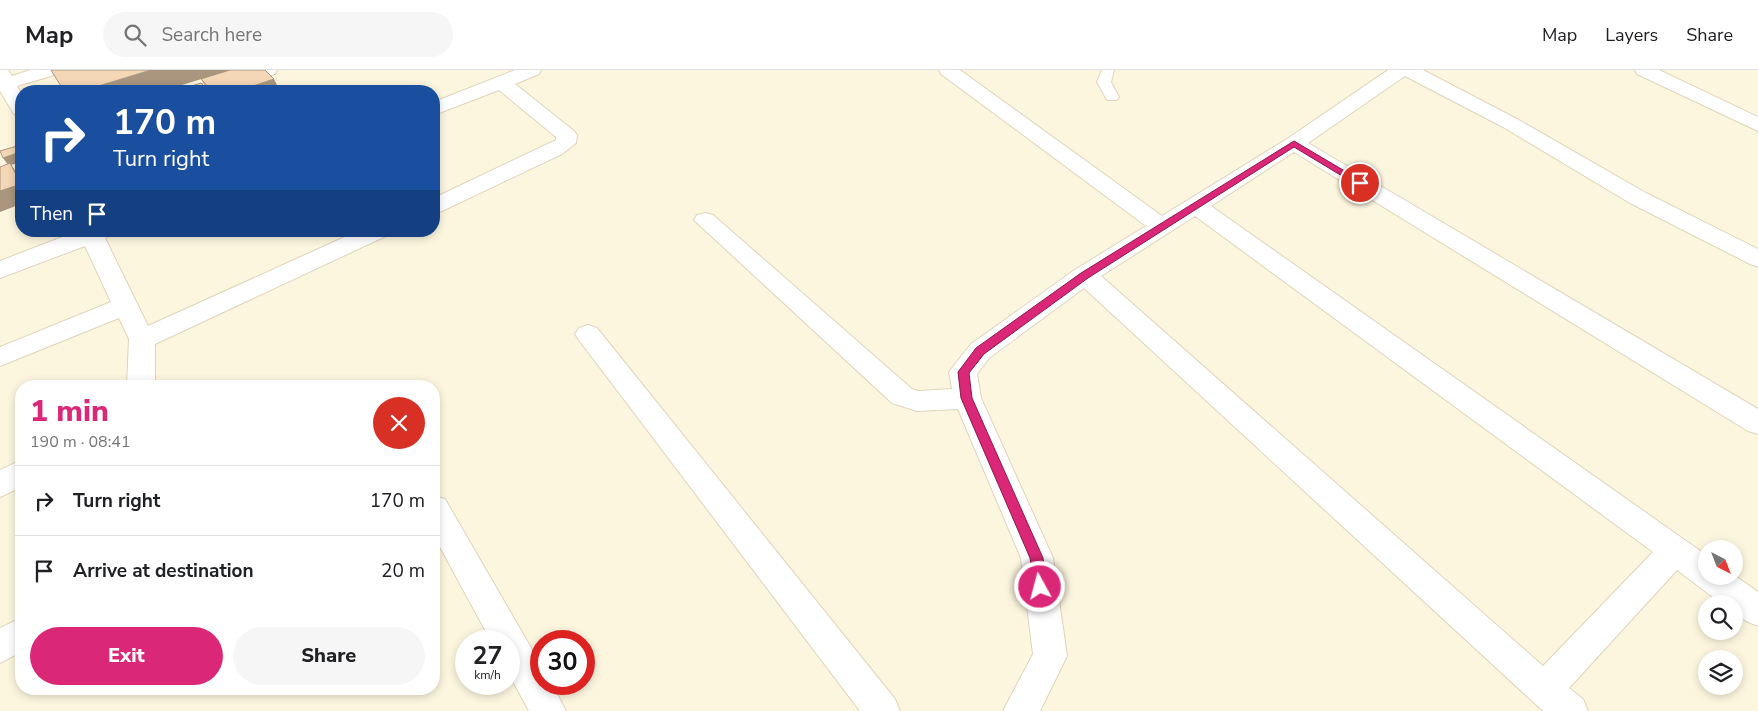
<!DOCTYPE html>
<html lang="en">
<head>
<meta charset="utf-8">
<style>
  :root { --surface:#fff; --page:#f6f6f6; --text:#202124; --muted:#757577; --line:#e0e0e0; --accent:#db2777 }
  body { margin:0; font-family:"Nunito Sans",sans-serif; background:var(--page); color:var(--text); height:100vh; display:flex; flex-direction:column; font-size:19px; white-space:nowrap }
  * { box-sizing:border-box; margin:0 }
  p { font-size:16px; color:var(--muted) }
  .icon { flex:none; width:28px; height:28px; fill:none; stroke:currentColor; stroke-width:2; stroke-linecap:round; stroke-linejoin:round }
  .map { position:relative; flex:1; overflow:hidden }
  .side { position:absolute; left:15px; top:310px; width:425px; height:315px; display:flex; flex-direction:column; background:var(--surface); border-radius:20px; box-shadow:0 2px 8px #0003 }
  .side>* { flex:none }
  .top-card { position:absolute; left:15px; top:15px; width:425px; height:152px; border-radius:20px; box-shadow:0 2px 8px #0003; background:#1a4fa0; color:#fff; overflow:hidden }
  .needle { width:32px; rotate:138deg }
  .tools { position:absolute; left:1698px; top:470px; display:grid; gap:10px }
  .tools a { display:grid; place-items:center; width:45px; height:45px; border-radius:50%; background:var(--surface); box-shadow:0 2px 8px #0003; font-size:25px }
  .speed { position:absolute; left:455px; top:560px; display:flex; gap:10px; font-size:25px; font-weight:700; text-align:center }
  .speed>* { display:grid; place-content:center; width:65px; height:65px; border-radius:50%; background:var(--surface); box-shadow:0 2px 8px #0003; line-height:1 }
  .speed small { font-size:12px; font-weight:400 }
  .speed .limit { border:8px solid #d22; background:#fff; color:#111 }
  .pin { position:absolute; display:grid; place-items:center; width:42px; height:42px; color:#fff; margin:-21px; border:2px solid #fff; border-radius:50%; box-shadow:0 1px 5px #0007 }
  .me { position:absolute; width:55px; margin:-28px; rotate:353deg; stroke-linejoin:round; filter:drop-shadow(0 0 4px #0008) }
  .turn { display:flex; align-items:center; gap:18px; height:105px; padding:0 15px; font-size:22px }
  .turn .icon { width:65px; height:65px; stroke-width:2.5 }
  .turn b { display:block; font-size:35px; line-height:42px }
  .then { display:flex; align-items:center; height:48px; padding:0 15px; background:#0003; gap:10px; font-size:19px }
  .round { display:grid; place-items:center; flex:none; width:52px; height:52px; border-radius:26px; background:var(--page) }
  .headline { display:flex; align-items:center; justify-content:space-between; height:85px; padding:0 15px }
  h1 { font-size:30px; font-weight:800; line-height:38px; color:var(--accent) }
  .cta { display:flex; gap:10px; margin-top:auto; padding:10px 15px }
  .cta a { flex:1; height:58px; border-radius:30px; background:var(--accent); color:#fff; font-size:20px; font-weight:800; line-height:58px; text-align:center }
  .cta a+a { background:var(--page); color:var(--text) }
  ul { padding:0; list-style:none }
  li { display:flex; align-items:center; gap:15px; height:70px; padding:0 15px; border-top:1px solid var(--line) }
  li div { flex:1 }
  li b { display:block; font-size:19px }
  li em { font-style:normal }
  header { display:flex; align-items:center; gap:30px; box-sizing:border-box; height:70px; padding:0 25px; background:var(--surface); border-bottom:1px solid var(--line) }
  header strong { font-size:24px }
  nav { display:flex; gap:28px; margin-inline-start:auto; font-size:18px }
  .search { width:350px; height:45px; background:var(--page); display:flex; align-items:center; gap:12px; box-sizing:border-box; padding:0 18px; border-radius:28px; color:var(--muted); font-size:19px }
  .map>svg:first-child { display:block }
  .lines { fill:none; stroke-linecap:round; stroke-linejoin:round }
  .service-casing { stroke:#e1d3bb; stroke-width:2 }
  .minor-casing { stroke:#e1d3bb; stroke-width:2 }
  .service { fill:#fff; fill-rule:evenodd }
  .minor { fill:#fff; fill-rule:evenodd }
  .wall { fill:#d1b99d }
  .shaded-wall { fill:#aa967f }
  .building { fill:#f3d7b6; stroke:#aa967f }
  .route { fill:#db2777; stroke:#8e194d }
</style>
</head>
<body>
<header>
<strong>Map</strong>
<div class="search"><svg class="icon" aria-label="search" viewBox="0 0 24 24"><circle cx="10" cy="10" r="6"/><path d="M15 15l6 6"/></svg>Search here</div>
<nav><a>Map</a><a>Layers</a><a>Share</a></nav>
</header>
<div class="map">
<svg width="1758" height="641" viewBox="0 0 1758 641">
  <rect width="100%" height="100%" fill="#fdf6df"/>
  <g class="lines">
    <!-- service casing -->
    <g class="service-casing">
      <path id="service" d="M1102,0H1114L1111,12L1119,27L1117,30H1107L1097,12Z"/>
    </g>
    <!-- minor casing -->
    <g class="minor-casing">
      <g id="minor">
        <path d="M0,0H8L12,6L30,0H60L58,4L17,16L21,23V46L14,44L0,21Z"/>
        <path d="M248,0H277L275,4L220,21H191L194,17Z"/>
        <path d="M515,0H541L539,4L515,14L574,61L577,65L576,73L562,84L442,141L434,143V128L556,70V67L499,20L434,45V32Z"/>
        <path d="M939,0H960L1162,146L1287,69L1388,0H1423L1517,49L1646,123L1758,179V197L1750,194L1630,133L1503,57L1405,6L1308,73L1758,339V364L1748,361L1294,82L1211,136L1706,485V506L1734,505L1758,522V556L1746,551L1734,542V534H1722L1677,500L1569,618L1583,629L1588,641H1543L1084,218L989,288L977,304L981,328L1053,488L1067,586L1040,641H1003L1033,584L1021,488L958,339L917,341L892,333L694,150L697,145L705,143L713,145L912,319L918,321L952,319L949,302L971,274L1076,199L1146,156L941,4ZM1195,146L1653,482L1543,596L1101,206Z"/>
        <path d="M1635,0H1659L1758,47V61L1637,4Z"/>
        <path d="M78,161H112L109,166L105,168L148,256L358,161H389L386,166L155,274V316H127L129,269L119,248L0,296V277L111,232L85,176L0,208V191Z"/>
        <path d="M588,255L597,258L895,629L900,641H860L579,270L575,264L579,258Z"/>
        <path d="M21,390V417L0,427V400Z"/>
        <path d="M434,426L445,429L541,595V614H552L566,641H529L509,604V571H491L434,466Z"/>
        <path d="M21,548V582L0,593V558Z"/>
      </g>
    </g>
    <!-- service -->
    <use href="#service" class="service"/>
    <!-- minor -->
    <use href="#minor" class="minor"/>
  </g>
  <!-- wall -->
  <path class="wall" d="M201,9L280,21H176L206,18Z"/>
  <!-- shaded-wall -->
  <g class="shaded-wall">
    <path d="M151,0H230L163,21H82Z"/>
    <path d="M274,9L280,21H249L253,16Z"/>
    <path d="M218,16L220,21H211L210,19Z"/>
    <path d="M17,76L21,81V92L11,95L21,108V134L0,142V121L9,96L3,88Z"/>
  </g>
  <!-- building -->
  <g class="building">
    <path d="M51,0H151L82,21H64Z"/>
    <path d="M230,0H265L274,9L253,16L255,19L249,21H222L218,16L210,19L201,9Z"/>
    <path d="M201,13L208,20L212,19L214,21H176Z"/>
    <path d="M17,76L20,82L3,88L0,81Z"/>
    <path d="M10,93L21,114L0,121V97Z"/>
  </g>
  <!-- route -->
  <path class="route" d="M1294,71L1365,113L1363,115H1357L1294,77L1088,208L984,284L969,303L972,328L1043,488L1047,517L1045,521L1040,523L1035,521L1030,488L961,328L958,302L976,278L1081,203Z"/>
</svg>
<div class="tools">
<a><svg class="needle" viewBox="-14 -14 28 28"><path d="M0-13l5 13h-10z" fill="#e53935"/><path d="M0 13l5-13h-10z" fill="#757577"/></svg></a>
<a><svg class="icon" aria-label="search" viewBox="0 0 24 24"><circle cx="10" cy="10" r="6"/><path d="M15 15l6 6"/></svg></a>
<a><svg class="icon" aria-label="layers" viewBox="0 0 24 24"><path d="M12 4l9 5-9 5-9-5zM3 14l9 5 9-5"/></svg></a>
</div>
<div class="speed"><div>27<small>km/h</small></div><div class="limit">30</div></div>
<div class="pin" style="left:1360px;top:113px;background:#d93025"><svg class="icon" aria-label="arrive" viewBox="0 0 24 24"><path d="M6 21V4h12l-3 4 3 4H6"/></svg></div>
<svg class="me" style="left:1040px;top:517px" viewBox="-20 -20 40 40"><circle r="17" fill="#db2777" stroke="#fff" stroke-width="3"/><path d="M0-11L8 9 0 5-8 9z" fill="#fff"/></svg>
<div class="top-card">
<div class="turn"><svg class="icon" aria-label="right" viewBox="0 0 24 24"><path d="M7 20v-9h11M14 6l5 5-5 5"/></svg><div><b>170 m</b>Turn right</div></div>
<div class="then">Then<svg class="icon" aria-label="arrive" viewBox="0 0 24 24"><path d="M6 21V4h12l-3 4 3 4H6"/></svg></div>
</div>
<section class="side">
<div class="headline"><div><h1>1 min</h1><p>190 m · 08:41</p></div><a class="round" style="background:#d93025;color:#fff"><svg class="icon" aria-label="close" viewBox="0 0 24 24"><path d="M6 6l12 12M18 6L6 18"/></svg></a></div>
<ul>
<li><svg class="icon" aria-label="right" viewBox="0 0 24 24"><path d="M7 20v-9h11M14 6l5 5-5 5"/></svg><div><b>Turn right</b></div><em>170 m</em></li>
<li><svg class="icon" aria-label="arrive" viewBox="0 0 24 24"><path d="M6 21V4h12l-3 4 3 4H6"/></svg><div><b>Arrive at destination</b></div><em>20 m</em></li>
</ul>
<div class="cta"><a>Exit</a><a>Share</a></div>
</section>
</div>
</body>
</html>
